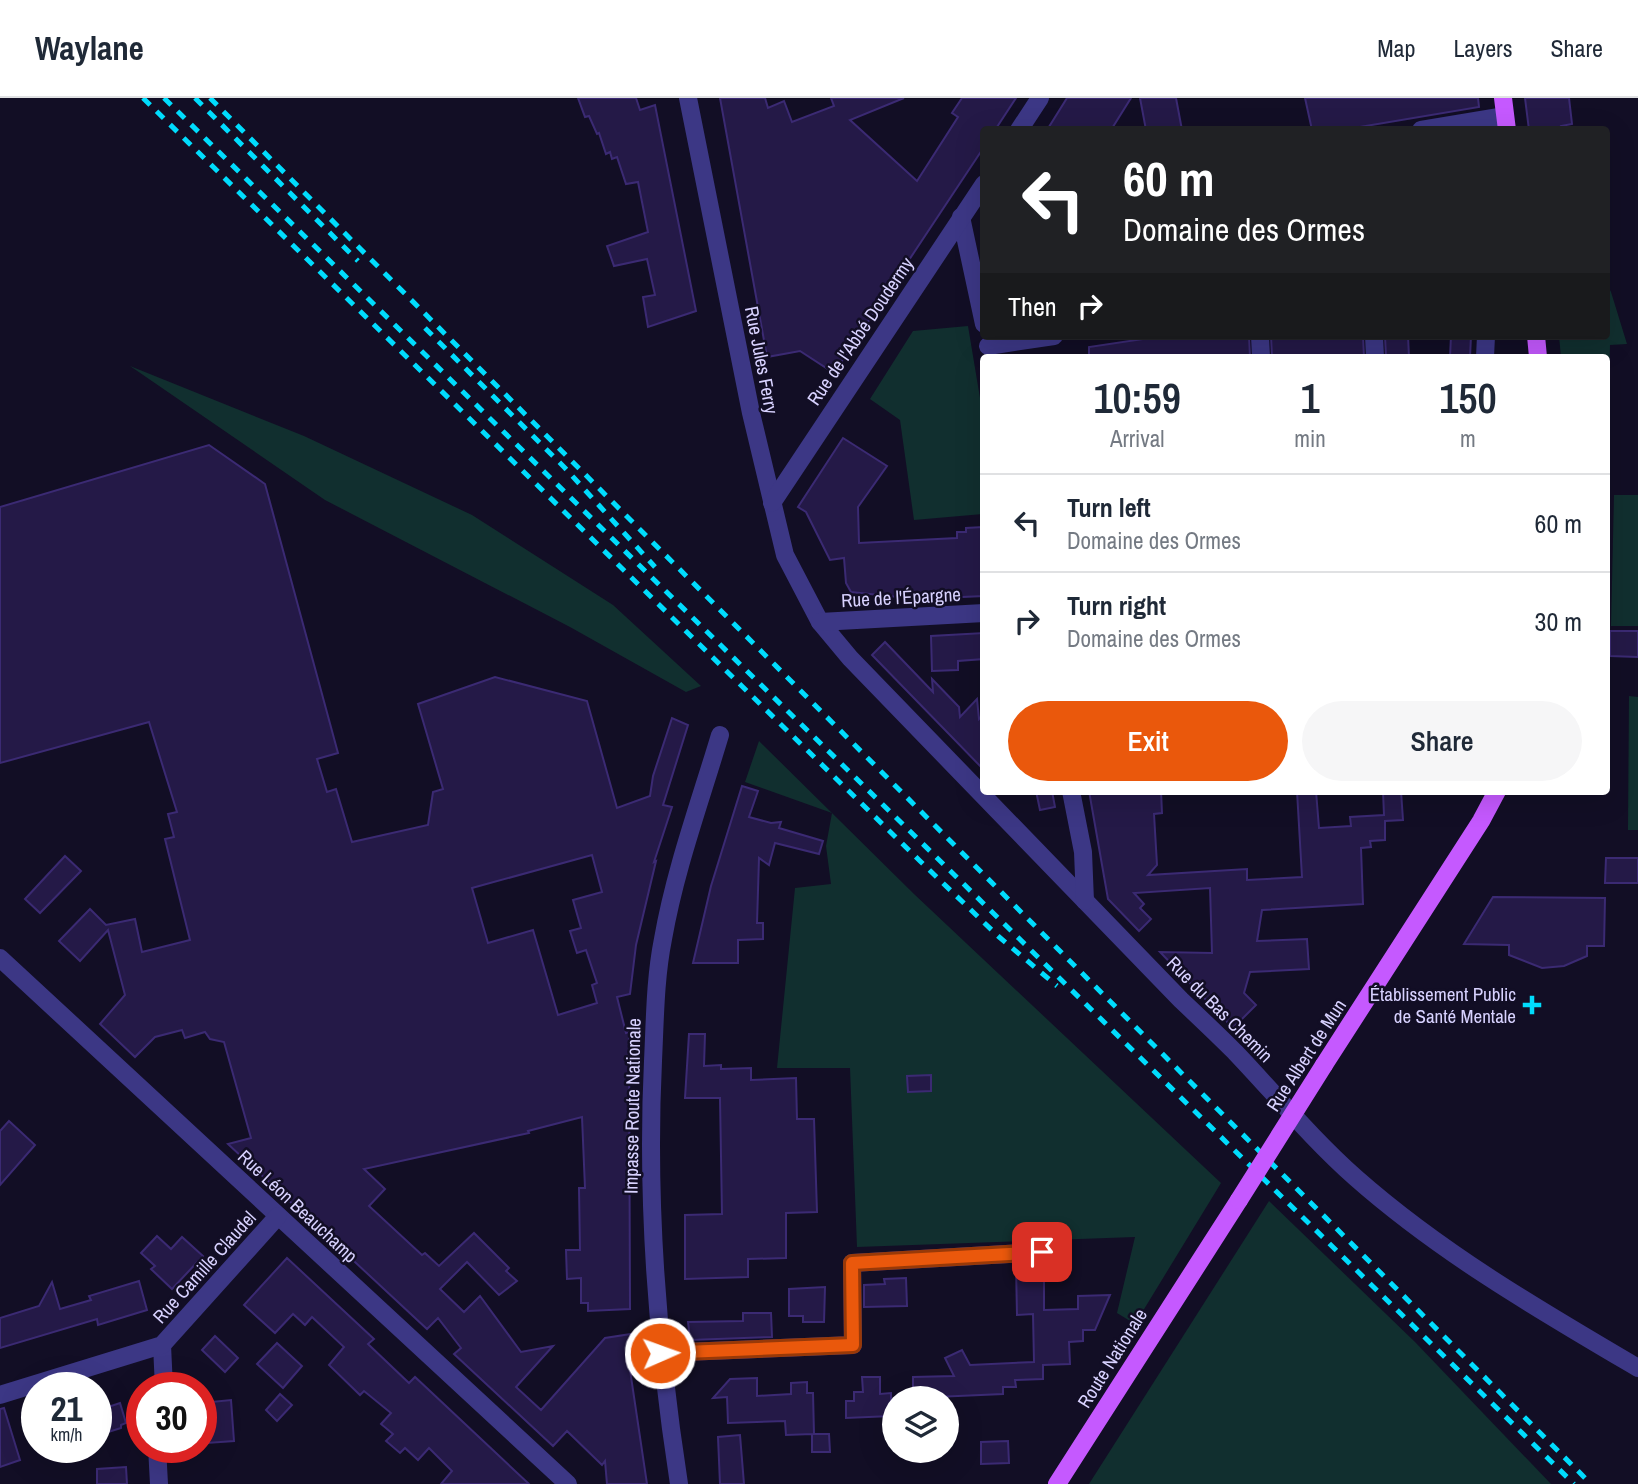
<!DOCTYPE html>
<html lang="en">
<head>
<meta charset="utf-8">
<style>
  :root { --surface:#fff; --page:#f6f6f7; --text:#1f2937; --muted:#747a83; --line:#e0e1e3; --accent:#ea580c }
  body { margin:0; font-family:"Archivo Narrow",sans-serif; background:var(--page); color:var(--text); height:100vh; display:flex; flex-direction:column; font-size:26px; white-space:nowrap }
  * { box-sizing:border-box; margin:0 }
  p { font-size:23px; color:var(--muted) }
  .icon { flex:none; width:38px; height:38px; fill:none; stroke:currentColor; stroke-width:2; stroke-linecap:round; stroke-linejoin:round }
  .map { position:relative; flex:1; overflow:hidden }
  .side { position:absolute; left:980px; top:256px; width:630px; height:441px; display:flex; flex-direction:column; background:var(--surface); border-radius:7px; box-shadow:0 7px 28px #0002 }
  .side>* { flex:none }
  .banner { position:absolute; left:980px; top:28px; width:630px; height:214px; border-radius:7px; box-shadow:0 7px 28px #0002; background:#202124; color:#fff; overflow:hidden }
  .buttons { position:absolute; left:882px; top:1288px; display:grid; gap:14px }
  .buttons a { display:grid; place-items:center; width:77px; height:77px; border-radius:50%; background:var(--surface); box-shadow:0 7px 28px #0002; font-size:35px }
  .speed { position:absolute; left:21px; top:1274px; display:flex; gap:14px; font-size:35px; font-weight:700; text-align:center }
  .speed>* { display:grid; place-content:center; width:91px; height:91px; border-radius:50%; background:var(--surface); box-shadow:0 7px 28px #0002; line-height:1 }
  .speed small { font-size:18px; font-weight:400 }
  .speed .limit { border:10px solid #d22; background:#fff; color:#111 }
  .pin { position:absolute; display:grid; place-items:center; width:60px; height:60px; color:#fff; margin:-30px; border-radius:14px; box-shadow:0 4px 10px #0006 }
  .me { position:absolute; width:77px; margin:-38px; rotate:88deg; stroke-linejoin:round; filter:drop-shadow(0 0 5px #0008) }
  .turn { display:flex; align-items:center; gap:24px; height:147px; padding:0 28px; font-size:32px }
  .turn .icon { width:91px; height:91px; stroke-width:2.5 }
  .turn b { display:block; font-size:49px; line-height:60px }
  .then { display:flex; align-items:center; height:66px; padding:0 28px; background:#0003; gap:14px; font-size:26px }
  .eta { display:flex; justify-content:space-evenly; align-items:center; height:119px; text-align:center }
  .eta b { font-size:42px; font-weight:600; line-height:49px }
  .action { display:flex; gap:14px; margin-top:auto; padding:14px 28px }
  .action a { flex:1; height:80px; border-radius:42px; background:var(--accent); color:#fff; font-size:28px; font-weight:600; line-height:80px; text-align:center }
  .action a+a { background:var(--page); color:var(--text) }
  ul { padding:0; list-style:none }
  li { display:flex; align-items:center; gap:21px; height:98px; padding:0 28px; border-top:2px solid var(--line) }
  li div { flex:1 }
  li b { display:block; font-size:26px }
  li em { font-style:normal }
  header { display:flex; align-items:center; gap:42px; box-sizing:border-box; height:98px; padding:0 35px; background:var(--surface); border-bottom:2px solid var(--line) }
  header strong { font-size:33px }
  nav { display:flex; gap:38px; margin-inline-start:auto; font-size:24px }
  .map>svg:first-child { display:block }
  .green { fill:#112f2f }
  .building { fill:#241947; stroke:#3b2a73; stroke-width:2; fill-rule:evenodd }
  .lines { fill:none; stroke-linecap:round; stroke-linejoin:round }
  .minor { stroke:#3c3785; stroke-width:18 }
  .primary { stroke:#c559ff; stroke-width:18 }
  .rail { stroke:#00dcfd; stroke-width:5; stroke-dasharray:10 9; stroke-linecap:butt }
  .primary-bridge { stroke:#c559ff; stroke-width:18 }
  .route-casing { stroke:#983908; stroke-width:18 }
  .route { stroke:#ea580c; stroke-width:12 }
  .poi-dot { fill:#00dcfd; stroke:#120e25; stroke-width:2.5 }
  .labels { text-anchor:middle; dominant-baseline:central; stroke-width:5; stroke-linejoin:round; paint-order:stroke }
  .street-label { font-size:19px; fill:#d8d2ff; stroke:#120e25 }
  .poi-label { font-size:19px; fill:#d8d2ff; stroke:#120e25; text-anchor:end }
</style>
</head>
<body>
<header>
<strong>Waylane</strong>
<nav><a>Map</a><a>Layers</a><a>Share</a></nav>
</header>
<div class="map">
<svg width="1638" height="1386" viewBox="0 0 1638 1386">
  <rect width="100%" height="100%" fill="#120e25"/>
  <!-- green -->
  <g class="green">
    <path d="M1607,186L1611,194L1627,246L1610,247L1607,371L1606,259H1561L1559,238H1606Z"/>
    <path d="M968,228L983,318V416L914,422L900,322L870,301L913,233Z"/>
    <path d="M130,268L304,338L472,417L613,507L701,588L686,594L570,529L325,402Z"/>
    <path d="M1614,397H1638V528H1611Z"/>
    <path d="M1629,598L1638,599V732H1628Z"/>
    <path d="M759,643L914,796L1221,1085L1135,1226L1117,1215L1135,1139L857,1149L850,970H777L795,790L831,786L826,748L832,715L745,684Z"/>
    <path d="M1269,1103L1415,1244L1551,1386H1089Z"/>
  </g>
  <!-- building -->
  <g class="building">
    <path d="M578,0H636L640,12L655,7L696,213L648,229L643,199L655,197L647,161L614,168L607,148L648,134L638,84L626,86L617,59L612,61L610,54L606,56L599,35L597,36L589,18L585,19Z"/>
    <path d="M720,0H765L768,10L784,3L792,24L834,8L831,0H904L850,22L917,83L958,19L952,15L962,0H1016L995,32H984V49L834,275L800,253L767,259Z"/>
    <path d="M1067,0H1131L1111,32H1047Z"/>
    <path d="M1140,0H1176L1182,32H1146Z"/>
    <path d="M1305,0H1478L1479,9L1342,32H1312Z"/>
    <path d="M1525,0H1569L1572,26L1561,28L1562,32H1529Z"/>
    <path d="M1163,238H1249L1250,259H1089V249Z"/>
    <path d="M1271,238H1363L1364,259H1272Z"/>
    <path d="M1385,238H1408L1409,259H1386Z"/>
    <path d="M1451,238H1471L1470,259H1450Z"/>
    <path d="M843,340L887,368L858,409L859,445L957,440V434H966V430L983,429L984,498L917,501L851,494L846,485L844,460L830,462L806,414L798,409Z"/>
    <path d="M209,347L265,386L338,655L317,661L327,694L336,691L352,744L428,727L433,694L443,691L418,606L495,579L587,603L617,710L650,698L653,678L672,620L688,627L663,707L672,709L654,764L656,763L636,847L630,896L617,899L626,935L629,934L630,1211L588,1213V1205H581V1180L567,1181L566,1152H580L579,1090H585L582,1019L528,1033L529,1035L364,1071L385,1091L369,1108L422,1157L425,1155L439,1168L474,1135L509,1170L506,1173L517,1183L499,1197L467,1164L440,1191L464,1214L480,1198L521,1254L553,1248L516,1289L541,1312L605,1240L631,1236L632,1272H630L647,1386H607L605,1363L602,1367L567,1333L553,1348L454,1256L461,1250L438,1220L427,1231L228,1046L251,1040L224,944L210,941L205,934L185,940L182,932L155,939L135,959L100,926L125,897L108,832L80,863L59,843L90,811L106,827L135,821L142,854L190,842L165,741L174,739L168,716L177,714L149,624L0,665V409ZM592,757L602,794L573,802L581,830L570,833L577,855L586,852L597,885L592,887L597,905L558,917L533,832L488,845L472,790Z"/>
    <path d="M1610,533H1638V559L1610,558Z"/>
    <path d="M984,535V561L958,563V572L932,573L931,538Z"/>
    <path d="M885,544L933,594L932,581L959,609L960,619L977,601L979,621L984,616V672L872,557Z"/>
    <path d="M742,688L758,693L749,719L771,725L781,724L779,730L823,743L819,756L775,745L769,767L759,760L757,825H763V841L738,842V865H693L711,788Z"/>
    <path d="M1036,693H1052L1055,709L1040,712Z"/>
    <path d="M1089,693H1161L1162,715L1154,716L1157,767L1148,777L1247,771V782L1302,779L1297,693H1316L1319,730L1351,728L1350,719L1384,717L1383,693H1401L1403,722L1385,723V742L1370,743L1371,749L1361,750L1363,806L1262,812L1257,843L1307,841L1309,871L1250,874L1244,895L1256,907L1233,930L1160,854L1212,855L1210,790L1134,795L1144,806L1140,810L1151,821L1139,833L1108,801Z"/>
    <path d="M65,758L81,773L40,815L25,801Z"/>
    <path d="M1606,760H1638V785H1605Z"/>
    <path d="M1493,799L1605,800L1604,848H1587V858L1564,868L1542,870L1509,857V847L1464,846Z"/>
    <path d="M689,936H705L704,968L721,967V971L751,970V982L796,980L797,1021H814L817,1114L786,1115V1160L748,1161V1179L685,1181V1117L722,1116L720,1000H685Z"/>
    <path d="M931,977V993L908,994L907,978Z"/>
    <path d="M9,1023L35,1047L0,1087V1033Z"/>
    <path d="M157,1138L171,1151L182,1139L203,1158L172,1191L151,1171L155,1168L141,1155Z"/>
    <path d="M287,1160L374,1241L368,1246L409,1285L415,1279L529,1386H441L452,1373L429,1350L418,1362L405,1350L400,1355L386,1343L393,1336L381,1326L391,1315L364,1293L360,1297L329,1267L344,1249L312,1219L305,1227L293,1216L275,1235L244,1207Z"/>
    <path d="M1016,1168H1044V1212L1078,1211V1198L1110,1197L1095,1232H1083V1243L1069,1244L1070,1266L1043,1267V1281L1015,1282L1016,1289H1003V1296L913,1300V1279L954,1278L945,1260L962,1252L970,1267L1034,1264L1033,1216L1017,1217Z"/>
    <path d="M906,1180L907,1208L864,1209V1187L885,1186L884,1181Z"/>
    <path d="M139,1183L147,1212L98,1227L97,1221L0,1250V1220L39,1208L52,1184L60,1211L91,1202L89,1198Z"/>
    <path d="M825,1189L824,1224H803V1218H789V1191Z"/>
    <path d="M743,1215H771L772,1239L690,1242L688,1224L743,1223Z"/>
    <path d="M215,1238L238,1260L225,1274L202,1252Z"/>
    <path d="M277,1245L302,1268L283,1290L257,1266Z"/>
    <path d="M862,1279H880V1296L891,1295V1318L846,1320V1303H854V1294H863Z"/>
    <path d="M757,1280V1298L791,1296V1285L807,1284V1295H813L814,1336H829L830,1354H812V1336L786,1337L785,1323L728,1325L727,1299L713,1300L730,1281Z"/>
    <path d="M280,1296L292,1307L277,1323L266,1312Z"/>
    <path d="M231,1302L234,1343L207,1345L202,1305Z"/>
    <path d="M120,1305L126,1325L121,1327V1330L96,1338V1313Z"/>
    <path d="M4,1310L20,1362L0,1369V1311Z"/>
    <path d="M740,1337L744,1386H720L718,1339Z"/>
    <path d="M1008,1343L1009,1365L981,1366V1344Z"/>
    <path d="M126,1369L127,1386H97V1371Z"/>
  </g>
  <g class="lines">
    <!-- minor -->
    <g class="minor">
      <path d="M688,0L751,315L785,457L820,524L850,560L1181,902C1199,919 1217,936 1235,954C1275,996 1312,1041 1356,1080C1441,1155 1541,1213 1638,1270"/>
      <path d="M1019,32L1040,0"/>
      <path d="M1421,32L1505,18"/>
      <path d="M961,119L984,226"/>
      <path d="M1260,238L1261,259"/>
      <path d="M1374,238L1375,259"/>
      <path d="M988,248L1054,238"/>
      <path d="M1485,259L1486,238"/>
      <path d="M772,405L984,86"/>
      <path d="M820,524L984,515"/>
      <path d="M1071,693L1083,754L1085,803"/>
      <path d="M0,860L568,1386"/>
      <path d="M162,1247L164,1290"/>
      <path d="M660,1255L853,1247L852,1165L1042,1154"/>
      <path d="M0,1297L162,1247L278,1118"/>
      <path d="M157,1349L159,1386"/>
      <path d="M679,1386C657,1244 646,1106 653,963C655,922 655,881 663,841C675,772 700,704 720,637"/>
    </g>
    <!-- primary -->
    <g class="primary">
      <path d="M1503,0L1507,32"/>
      <path d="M1536,238L1538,259"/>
      <path d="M1324,967L1481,723L1497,693"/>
      <path d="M1057,1386L1239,1102"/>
    </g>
    <!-- rail -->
    <g class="rail">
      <path d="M143,0L920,763L998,838L1057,888"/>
      <path d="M164,0L1574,1386"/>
      <path d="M195,0L358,163"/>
      <path d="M210,0L1591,1386"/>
      <path d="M425,230L565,370L655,469"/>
    </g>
    <!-- primary-bridge -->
    <path class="primary-bridge" d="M1239,1102L1324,967"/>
  </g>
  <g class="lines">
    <!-- route casing -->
    <g class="route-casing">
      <path id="route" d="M660,1255L853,1247L852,1165L1042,1154"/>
    </g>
    <!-- route -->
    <use href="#route" class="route"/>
  </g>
  <!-- markers -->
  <path class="poi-dot" d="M1528.5 896.5h7v7h7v7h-7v7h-7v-7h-7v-7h7z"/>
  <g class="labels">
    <!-- street labels -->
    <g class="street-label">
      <text transform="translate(860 233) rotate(-56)">Rue de l'Abbé Doudermy</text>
      <text transform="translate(762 262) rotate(79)">Rue Jules Ferry</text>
      <text transform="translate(901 499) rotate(-3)">Rue de l'Épargne</text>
      <text transform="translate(1220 911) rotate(45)">Rue du Bas Chemin</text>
      <text transform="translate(1306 957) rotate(-57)">Rue Albert de Mun</text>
      <text transform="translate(632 1008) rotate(-89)">Impasse Route Nationale</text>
      <text transform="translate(298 1108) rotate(43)">Rue Léon Beauchamp</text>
      <text transform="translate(204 1169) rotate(-48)">Rue Camille Claudel</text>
      <text transform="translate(1112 1260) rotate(-58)">Route Nationale</text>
    </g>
    <!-- poi labels -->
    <g class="poi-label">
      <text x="1516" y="896">Établissement Public<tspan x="1516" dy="22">de Santé Mentale</tspan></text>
    </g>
  </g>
</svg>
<div class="buttons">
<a><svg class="icon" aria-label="layers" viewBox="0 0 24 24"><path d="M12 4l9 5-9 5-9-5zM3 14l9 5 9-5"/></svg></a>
</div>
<div class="speed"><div>21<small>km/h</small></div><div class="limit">30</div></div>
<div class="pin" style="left:1042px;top:1154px;background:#d93025"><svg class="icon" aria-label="arrive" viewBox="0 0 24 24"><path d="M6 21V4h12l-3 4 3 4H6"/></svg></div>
<svg class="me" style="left:660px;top:1255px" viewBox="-20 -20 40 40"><circle r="17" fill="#ea580c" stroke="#fff" stroke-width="3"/><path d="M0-11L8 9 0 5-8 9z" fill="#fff"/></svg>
<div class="banner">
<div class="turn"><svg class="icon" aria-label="left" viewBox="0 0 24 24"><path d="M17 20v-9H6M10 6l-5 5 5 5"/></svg><div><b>60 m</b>Domaine des Ormes</div></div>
<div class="then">Then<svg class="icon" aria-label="right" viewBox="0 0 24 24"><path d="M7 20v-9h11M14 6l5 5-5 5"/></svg></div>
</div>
<section class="side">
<div class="eta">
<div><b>10:59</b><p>Arrival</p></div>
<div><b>1</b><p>min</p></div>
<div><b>150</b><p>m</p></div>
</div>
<ul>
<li><svg class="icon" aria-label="left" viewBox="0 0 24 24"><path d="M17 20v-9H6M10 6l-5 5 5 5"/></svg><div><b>Turn left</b><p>Domaine des Ormes</p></div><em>60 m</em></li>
<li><svg class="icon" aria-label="right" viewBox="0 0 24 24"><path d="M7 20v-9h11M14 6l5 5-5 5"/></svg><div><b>Turn right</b><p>Domaine des Ormes</p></div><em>30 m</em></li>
</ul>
<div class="action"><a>Exit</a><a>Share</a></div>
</section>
</div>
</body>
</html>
